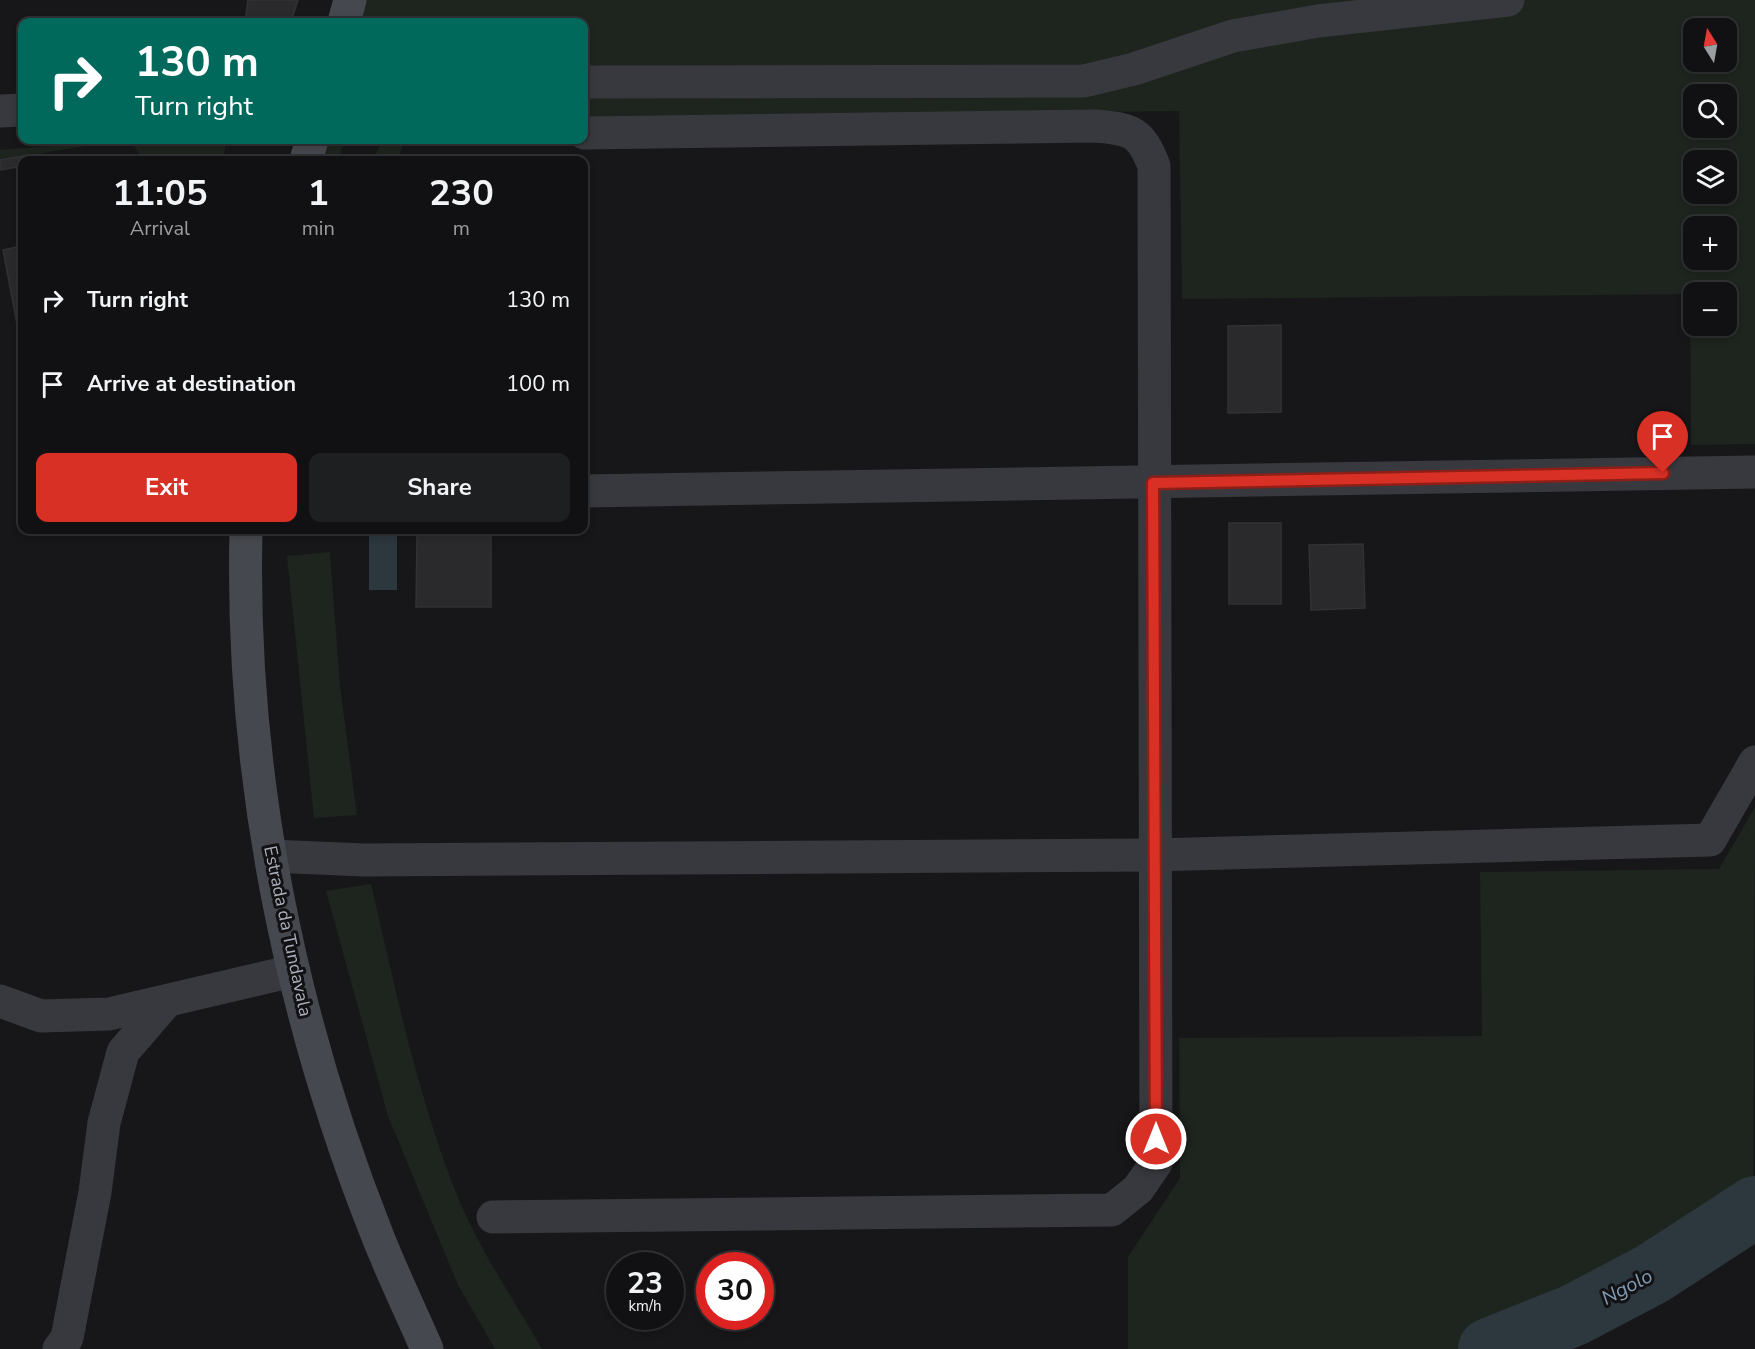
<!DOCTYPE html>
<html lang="en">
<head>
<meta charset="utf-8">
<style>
  :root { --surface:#111113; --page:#1e1f21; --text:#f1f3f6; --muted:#9c9da0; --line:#303133; --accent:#d93025 }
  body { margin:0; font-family:"Nunito Sans",sans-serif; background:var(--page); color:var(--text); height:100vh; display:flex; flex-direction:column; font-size:22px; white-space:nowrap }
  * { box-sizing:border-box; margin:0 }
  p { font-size:20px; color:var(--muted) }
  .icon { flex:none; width:33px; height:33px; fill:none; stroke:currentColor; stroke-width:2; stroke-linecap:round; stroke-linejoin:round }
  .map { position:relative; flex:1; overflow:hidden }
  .side { position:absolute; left:18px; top:156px; width:570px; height:378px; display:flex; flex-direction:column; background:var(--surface); border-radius:12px; box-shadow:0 3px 9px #0003,0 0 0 2px var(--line) }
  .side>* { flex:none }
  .guide { position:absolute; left:18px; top:18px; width:570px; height:126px; border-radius:12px; box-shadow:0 3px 9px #0003,0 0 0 2px var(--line); background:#00695c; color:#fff; overflow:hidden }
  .needle { width:39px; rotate:349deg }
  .buttons { position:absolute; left:1683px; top:18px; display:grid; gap:12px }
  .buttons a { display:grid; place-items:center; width:54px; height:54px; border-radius:12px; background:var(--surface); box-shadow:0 3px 9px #0003,0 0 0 2px var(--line); font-size:30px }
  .speed { position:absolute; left:606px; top:1252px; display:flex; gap:12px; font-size:30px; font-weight:700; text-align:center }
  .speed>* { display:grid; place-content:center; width:78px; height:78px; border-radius:50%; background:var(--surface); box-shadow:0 3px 9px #0003,0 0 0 2px var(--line); line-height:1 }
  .speed small { font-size:15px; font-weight:400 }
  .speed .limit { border:9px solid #d22; background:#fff; color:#111 }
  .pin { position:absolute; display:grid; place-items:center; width:51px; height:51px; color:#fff; margin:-62px -26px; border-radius:50% 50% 50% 0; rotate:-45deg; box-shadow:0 0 6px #0007 }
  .pin .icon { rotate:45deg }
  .me { position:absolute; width:66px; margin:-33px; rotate:0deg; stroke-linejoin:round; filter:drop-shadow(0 0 4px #0008) }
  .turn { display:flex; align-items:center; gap:21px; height:126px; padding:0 18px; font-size:27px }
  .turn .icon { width:78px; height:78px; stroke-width:2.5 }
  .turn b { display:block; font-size:42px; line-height:51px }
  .eta { display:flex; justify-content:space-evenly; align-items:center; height:102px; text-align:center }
  .eta b { font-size:36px; font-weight:700; line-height:42px }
  .cta { display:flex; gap:12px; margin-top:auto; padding:12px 18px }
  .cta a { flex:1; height:69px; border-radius:12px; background:var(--accent); color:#fff; font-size:24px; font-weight:700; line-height:69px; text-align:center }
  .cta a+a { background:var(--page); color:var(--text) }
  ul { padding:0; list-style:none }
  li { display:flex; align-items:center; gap:18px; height:84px; padding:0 18px }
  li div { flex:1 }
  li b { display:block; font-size:22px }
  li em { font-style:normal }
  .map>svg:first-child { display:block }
  .green { fill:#1d251e; fill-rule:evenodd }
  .water { fill:#2d373e }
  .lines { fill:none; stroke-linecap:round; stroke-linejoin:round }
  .river { stroke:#2d373e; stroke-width:62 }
  .building { fill:#2a2a2d; stroke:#313136; stroke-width:1.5 }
  .minor { stroke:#38393f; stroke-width:33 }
  .secondary { stroke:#46484f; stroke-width:33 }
  .route-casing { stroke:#8d1f18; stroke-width:15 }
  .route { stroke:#d93025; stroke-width:10 }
  .labels { text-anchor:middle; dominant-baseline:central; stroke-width:6; stroke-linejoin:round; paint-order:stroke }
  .street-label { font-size:18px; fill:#a9aeba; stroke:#121214 }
  .water-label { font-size:20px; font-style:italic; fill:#809db5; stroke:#121214 }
</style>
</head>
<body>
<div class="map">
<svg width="1755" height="1349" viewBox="0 0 1755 1349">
  <rect width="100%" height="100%" fill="#171719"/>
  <!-- green -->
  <g class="green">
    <path d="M365,0H1755V444L1691,445L1690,294L1182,299L1179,111L584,117V22H358ZM1694,28H1726V62H1694ZM1694,94H1726V128H1694ZM1694,160H1726V194H1694ZM1694,226H1726V260H1694ZM1694,292H1726V326H1694Z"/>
    <path d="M122,140L0,160V150Z"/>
    <path d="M130,140H219L225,146L224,160H144Z"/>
    <path d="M329,140H344L339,160H324Z"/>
    <path d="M383,140H405L397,160H372Z"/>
    <path d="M330,552L340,686L357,815L314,818L287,556Z"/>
    <path d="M1755,807L1753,1235L1669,1287L1543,1349H1128V1257L1180,1178L1179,1038L1482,1036L1480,872L1719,869Z"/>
    <path d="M371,884C395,987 416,1090 455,1190C477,1246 512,1297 542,1349H495L458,1285L388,1116L326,891Z"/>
  </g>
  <!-- water -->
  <rect class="water" x="369" y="535" width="28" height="55"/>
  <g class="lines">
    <!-- river -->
    <path class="river" d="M1489,1349L1574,1315L1652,1274L1755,1207"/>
  </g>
  <!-- building -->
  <g class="building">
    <path d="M248,0H298L291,22H245Z"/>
    <path d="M24,156L22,166L0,170V160Z"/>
    <path d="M22,246V344L21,345L3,250Z"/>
    <path d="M1281,325V412L1228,413V326Z"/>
    <rect x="1229" y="523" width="52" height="81"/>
    <path d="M417,534H491V607H416Z"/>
    <path d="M1363,544L1365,608L1311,610L1309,545Z"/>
  </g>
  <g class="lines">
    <!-- minor -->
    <g class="minor">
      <path d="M584,82L1084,81L1134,69L1233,36L1318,21L1508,0"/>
      <path d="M0,111L22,110"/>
      <path d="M584,491L1755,472"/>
      <path d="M271,856L364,860L1154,855L1710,840L1755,762"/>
      <path d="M0,1001L41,1016L109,1014L293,971"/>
      <path d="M493,1217L1112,1210L1138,1189L1156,1163L1154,166C1141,132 1132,129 1096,126L584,133"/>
      <path d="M59,1349L67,1338L95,1192L104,1123L123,1052L167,1001"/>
    </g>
    <!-- secondary -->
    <g class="secondary">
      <path d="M344,22L350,0"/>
      <path d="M306,160L312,140"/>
      <path d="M246,530C240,770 289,1014 378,1237C393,1275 411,1312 427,1349"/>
    </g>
  </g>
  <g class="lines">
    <!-- route casing -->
    <g class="route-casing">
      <path id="route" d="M1156,1139L1153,483L1663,473"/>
    </g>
    <!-- route -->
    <use href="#route" class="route"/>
  </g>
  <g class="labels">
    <!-- street labels -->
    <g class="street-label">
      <text transform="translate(288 931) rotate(78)">Estrada da Tundavala</text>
    </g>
    <!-- water labels -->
    <g class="water-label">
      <text transform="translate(1627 1287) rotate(-28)">Ngolo</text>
    </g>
  </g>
</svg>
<div class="buttons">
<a><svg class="needle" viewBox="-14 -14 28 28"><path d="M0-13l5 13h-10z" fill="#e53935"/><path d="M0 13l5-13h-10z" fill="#9c9da0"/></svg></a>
<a><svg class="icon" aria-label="search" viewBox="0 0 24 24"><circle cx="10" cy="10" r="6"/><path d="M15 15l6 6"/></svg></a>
<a><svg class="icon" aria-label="layers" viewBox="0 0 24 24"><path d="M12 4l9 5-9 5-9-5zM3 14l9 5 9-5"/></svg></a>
<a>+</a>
<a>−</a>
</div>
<div class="speed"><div>23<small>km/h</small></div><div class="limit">30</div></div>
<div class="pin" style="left:1663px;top:473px;background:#d93025"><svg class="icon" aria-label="arrive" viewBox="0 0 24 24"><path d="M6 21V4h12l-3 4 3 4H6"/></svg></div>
<svg class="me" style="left:1156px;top:1139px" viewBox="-20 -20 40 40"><circle r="17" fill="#d93025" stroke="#fff" stroke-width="3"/><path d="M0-11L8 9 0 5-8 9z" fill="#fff"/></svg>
<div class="guide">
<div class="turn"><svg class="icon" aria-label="right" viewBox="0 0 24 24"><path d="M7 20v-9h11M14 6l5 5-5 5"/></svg><div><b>130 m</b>Turn right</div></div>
</div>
<section class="side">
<div class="eta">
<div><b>11:05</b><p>Arrival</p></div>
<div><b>1</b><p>min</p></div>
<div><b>230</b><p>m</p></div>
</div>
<ul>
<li><svg class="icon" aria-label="right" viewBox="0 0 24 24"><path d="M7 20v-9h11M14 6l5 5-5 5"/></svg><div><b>Turn right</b></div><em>130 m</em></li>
<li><svg class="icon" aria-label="arrive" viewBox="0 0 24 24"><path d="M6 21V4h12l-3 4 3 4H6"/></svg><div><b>Arrive at destination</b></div><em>100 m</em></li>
</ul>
<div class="cta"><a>Exit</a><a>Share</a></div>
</section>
</div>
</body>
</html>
